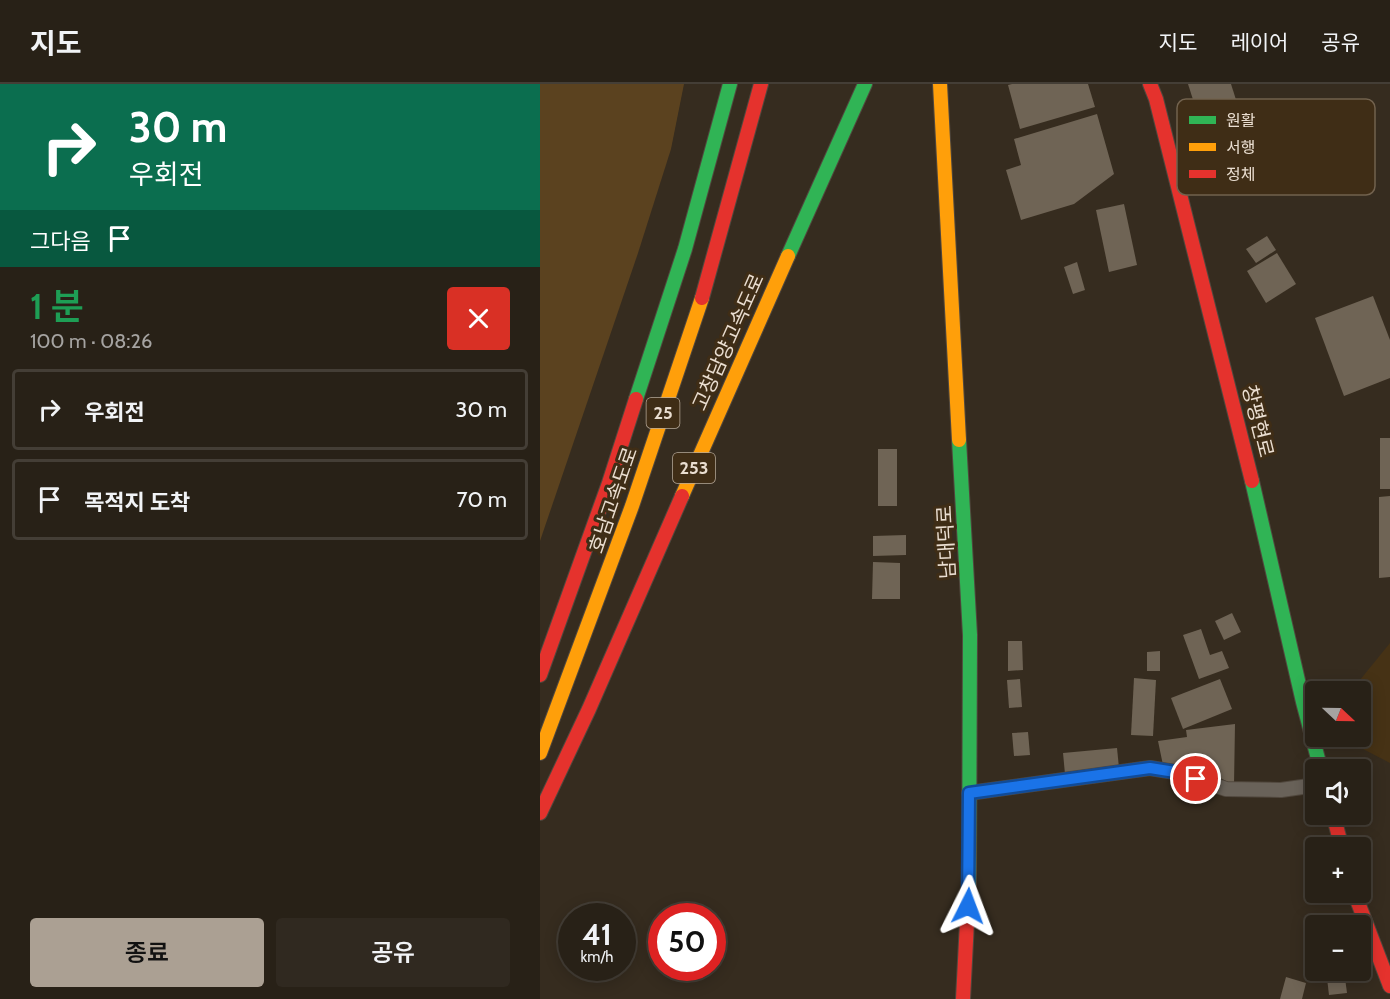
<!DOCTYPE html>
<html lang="ko">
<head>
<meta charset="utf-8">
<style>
  :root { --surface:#282117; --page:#302920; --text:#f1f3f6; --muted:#a5a3a1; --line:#443e36; --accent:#aba093 }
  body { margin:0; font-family:Cabin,"Noto Sans KR",sans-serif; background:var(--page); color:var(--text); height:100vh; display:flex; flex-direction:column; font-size:22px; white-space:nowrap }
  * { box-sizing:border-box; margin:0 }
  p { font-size:20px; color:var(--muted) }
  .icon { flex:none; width:33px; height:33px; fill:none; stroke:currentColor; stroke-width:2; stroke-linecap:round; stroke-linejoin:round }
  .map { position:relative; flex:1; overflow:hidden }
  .drawer { display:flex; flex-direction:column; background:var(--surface); width:540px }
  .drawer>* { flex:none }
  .guide { background:#0b6e4f; color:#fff; overflow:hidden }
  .needle { width:39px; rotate:112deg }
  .controls { position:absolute; left:765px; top:597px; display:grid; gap:12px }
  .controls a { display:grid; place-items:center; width:66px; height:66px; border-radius:6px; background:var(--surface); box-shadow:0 3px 15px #0003,0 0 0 2px var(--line); font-size:30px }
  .speed { position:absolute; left:18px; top:819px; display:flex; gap:12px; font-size:30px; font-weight:700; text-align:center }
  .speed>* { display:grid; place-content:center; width:78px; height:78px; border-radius:50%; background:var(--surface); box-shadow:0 3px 15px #0003,0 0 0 2px var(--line); line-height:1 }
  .speed small { font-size:15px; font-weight:400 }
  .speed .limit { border:9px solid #d22; background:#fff; color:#111 }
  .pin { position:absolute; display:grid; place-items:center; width:51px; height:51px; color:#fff; margin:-26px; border:3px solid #fff; border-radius:50%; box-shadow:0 2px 6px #0007 }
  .me { position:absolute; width:66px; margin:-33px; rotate:3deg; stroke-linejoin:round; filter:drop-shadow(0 0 4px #0008) }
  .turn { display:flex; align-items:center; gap:21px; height:126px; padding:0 30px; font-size:27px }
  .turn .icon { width:78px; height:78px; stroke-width:2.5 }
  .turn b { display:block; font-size:42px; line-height:51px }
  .then { display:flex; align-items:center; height:57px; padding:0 30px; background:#0003; gap:12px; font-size:22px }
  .round { display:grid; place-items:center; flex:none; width:63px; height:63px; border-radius:6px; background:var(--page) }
  .head { display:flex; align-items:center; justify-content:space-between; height:102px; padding:0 30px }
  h1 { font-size:36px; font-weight:600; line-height:45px; color:#1e9e55 }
  .action { display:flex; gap:12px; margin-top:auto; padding:12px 30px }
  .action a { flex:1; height:69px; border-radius:6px; background:var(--accent); color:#111; font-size:24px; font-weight:600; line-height:69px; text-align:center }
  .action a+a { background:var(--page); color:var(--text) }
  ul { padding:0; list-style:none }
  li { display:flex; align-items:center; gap:18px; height:81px; margin:0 12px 9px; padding:0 18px; border:3px solid var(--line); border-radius:6px }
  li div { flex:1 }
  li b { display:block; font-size:22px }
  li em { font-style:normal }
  header { display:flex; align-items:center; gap:36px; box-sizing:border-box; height:84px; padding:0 30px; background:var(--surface); border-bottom:2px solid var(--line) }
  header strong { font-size:28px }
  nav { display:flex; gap:33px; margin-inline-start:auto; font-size:21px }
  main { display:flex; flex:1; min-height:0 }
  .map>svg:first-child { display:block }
  .built { fill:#463215 }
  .green { fill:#5b421f }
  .building { fill:#6f6455 }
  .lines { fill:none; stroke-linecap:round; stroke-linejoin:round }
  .lane-casing { stroke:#51483e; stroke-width:16 }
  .fast-casing { stroke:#51483e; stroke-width:16 }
  .slow-casing { stroke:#51483e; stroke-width:16 }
  .jam-casing { stroke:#51483e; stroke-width:16 }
  .lane { stroke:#696259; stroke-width:14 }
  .fast { stroke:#30b455; stroke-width:14 }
  .slow { stroke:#ff9f0a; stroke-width:14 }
  .jam { stroke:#e5322d; stroke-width:14 }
  .route-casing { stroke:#114b97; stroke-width:15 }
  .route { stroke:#1a73e8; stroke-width:10 }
  .labels { text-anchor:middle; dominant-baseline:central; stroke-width:6; stroke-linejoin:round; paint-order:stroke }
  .shield { fill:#3f2d16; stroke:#b7a999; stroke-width:1.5 }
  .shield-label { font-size:18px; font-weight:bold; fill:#eaded1 }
  .street-label { font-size:20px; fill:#eaded1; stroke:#3f2d16 }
  .key { fill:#3f2d16; stroke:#72624e; stroke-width:1.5 }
  .key-label { font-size:16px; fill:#eaded1 }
</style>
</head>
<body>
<header>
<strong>지도</strong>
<nav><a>지도</a><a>레이어</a><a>공유</a></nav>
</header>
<main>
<section class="drawer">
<div class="guide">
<div class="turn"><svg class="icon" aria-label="right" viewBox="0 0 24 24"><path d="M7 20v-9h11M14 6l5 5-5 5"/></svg><div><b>30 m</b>우회전</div></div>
<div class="then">그다음<svg class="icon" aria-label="arrive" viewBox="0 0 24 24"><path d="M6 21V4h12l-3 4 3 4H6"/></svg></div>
</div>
<div class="head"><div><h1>1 분</h1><p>100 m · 08:26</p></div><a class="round" style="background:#d93025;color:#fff"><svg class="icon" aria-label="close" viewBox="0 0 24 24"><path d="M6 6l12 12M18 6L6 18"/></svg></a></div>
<ul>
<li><svg class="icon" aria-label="right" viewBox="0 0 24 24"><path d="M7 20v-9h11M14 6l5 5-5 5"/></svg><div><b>우회전</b></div><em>30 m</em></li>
<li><svg class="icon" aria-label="arrive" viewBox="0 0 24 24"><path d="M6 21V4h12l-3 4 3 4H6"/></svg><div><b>목적지 도착</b></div><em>70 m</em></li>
</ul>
<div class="action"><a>종료</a><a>공유</a></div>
</section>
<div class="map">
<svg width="850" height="915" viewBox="0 0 850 915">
  <rect width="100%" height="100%" fill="#362c1f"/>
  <!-- built -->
  <path class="built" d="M850,559V679L800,653L820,652V608L811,607Z"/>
  <!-- green -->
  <path class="green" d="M0,0H144L131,65L98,169L0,457Z"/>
  <!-- building -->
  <g class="building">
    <path d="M472,0H548L555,23L480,45L468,1Z"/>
    <path d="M648,0H691L704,41L665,53Z"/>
    <path d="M557,30L574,90L534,120L481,136L466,86L481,81L474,55Z"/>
    <path d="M584,120L597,181L569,188L556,126Z"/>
    <path d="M727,152L736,166L716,179L706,165Z"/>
    <path d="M737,169L756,200L726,219L707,187Z"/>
    <path d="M537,178L545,206L533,210L524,183Z"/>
    <path d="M833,212L850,256V294L804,312L775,234Z"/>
    <rect x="840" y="354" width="10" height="51"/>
    <rect x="338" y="365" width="19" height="57"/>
    <path d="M850,412V493L839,494V413Z"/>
    <path d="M366,451V471L333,472V452Z"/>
    <path d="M333,478L360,479V515H332Z"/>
    <path d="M692,529L701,548L684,556L675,537Z"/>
    <path d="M661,545L670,571L682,567L689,584L659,595L643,551Z"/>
    <path d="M468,557H482L483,586L468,587Z"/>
    <path d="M620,567V587H607V568Z"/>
    <path d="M594,594L616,596L613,652L591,651Z"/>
    <path d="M480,595L482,623L469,624L467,596Z"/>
    <path d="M680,595L692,625L643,645L631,614Z"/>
    <path d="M695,640L694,701L674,691L623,681L618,657L647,653L646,646Z"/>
    <path d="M488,648L490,671L474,672L472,649Z"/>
    <path d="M577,664L579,684L525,690L523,669Z"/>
    <path d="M786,886H804L807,909L789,911Z"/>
    <path d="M810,886H820V892L811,893Z"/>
    <path d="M746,893L766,899L762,915H740Z"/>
  </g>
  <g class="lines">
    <!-- lane casing -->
    <g class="lane-casing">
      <path id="lane" d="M429,709L610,684L635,688L686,705L741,706L776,701"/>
    </g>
    <!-- fast casing -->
    <g class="fast-casing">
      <g id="fast">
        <path d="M248,172L325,0"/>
        <path d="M96,315L145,165L190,0"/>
        <path d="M419,356L430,551L429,798L427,838"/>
        <path d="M712,397L763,618L781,686"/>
      </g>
    </g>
    <!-- slow casing -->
    <g class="slow-casing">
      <g id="slow">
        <path d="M400,0L419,356"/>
        <path d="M142,412L248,172"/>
        <path d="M0,669L92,422L162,214"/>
      </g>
    </g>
    <!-- jam casing -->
    <g class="jam-casing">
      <g id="jam">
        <path d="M610,0L616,15L712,397"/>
        <path d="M162,214L221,0"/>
        <path d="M0,591L69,399L96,315"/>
        <path d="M0,729L49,625L142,412"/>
        <path d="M793,730L802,764"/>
        <path d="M814,808L850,902"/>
        <path d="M423,915L427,838"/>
      </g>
    </g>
    <!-- lane -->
    <use href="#lane" class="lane"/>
    <!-- fast -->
    <use href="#fast" class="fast"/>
    <!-- slow -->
    <use href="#slow" class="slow"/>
    <!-- jam -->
    <use href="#jam" class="jam"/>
  </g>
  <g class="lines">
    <!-- route casing -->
    <g class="route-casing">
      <path id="route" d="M428,822L429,709L610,684L635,688L656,695"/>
    </g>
    <!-- route -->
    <use href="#route" class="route"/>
  </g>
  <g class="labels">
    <!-- shield labels -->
    <g class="shield">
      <rect x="106.5" y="314" width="33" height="30" rx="4.5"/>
      <rect x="133" y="369" width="42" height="30" rx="4.5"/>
    </g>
    <g class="shield-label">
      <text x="123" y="329">25</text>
      <text x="154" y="384">253</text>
    </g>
    <!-- street labels -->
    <g class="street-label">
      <text transform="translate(188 258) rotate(-66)">고창담양고속도로</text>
      <text transform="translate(718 337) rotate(76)">창평현로</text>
      <text transform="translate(73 416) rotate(-71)">호남고속도로</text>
      <text transform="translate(406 458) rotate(-93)">남대덕로</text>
    </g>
  </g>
  <!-- legend -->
  <rect x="637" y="15" width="198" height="96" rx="9" class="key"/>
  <rect x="649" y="32" width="27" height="8" fill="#30b455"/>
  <rect x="649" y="59" width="27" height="8" fill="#ff9f0a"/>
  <rect x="649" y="86" width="27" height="8" fill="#e5322d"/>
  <g class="key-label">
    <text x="686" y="42">원활</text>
    <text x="686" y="69">서행</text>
    <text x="686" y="96">정체</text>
  </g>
</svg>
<div class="controls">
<a><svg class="needle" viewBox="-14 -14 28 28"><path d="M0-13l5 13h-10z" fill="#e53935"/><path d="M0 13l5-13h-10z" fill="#a5a3a1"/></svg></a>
<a><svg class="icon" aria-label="sound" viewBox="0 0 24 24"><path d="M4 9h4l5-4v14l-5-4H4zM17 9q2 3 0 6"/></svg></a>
<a>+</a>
<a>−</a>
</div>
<div class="speed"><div>41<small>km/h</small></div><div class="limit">50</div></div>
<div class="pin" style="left:656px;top:695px;background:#d93025"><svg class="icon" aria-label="arrive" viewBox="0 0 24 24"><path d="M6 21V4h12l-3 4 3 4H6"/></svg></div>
<svg class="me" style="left:428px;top:822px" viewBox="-20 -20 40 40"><path d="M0-17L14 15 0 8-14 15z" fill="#1a73e8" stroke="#fff" stroke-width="4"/></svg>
</div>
</main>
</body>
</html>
